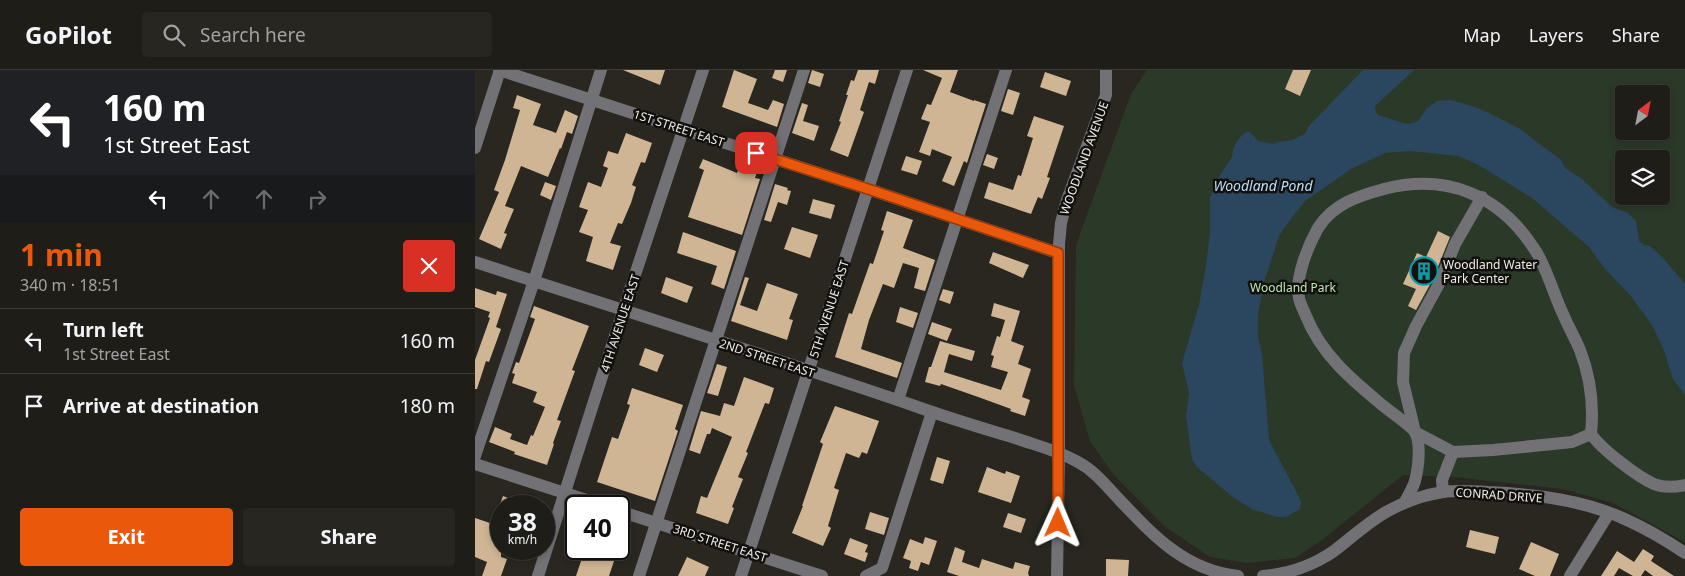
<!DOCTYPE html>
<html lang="en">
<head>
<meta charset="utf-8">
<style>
  :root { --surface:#1f1d18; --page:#272621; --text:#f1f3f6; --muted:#a1a2a2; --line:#3c3b37; --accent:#ea580c }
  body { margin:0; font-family:"Noto Sans",sans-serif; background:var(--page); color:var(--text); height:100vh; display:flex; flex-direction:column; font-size:19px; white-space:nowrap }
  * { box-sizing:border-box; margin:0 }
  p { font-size:16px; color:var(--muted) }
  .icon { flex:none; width:28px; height:28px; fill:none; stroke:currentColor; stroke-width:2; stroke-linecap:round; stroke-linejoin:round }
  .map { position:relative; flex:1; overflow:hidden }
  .side { display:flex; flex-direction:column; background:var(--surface); width:475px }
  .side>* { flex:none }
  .guide { background:#202124; color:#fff; overflow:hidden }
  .needle { width:32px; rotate:32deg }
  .buttons { position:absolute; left:1140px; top:15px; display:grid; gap:10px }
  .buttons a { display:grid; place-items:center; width:55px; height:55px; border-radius:5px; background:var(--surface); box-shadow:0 2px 8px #0003,0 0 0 1px var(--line); font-size:25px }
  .speed { position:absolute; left:15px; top:425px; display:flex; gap:10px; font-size:25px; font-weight:700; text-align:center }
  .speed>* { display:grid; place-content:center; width:65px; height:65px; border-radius:50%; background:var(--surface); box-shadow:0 2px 8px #0003,0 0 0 1px var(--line); line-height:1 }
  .speed small { font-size:12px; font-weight:400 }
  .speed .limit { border:2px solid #111; border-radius:8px; background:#fff; color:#111 }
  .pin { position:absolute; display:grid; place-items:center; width:42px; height:42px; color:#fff; margin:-21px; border-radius:10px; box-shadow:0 2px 8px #0006 }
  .me { position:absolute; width:55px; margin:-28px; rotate:1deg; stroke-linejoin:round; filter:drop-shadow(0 0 4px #0008) }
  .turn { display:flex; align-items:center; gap:18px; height:105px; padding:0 20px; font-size:22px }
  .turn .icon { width:65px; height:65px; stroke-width:2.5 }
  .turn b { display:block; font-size:35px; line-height:42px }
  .lanes { display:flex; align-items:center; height:48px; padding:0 20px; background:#0003; justify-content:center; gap:25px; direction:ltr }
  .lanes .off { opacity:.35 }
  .round { display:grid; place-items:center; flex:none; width:52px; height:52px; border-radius:5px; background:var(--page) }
  .headline { display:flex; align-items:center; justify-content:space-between; height:85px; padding:0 20px }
  h1 { font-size:30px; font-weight:700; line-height:38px; color:var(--accent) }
  .action { display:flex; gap:10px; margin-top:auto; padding:10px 20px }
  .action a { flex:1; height:58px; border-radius:5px; background:var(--accent); color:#fff; font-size:20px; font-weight:700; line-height:58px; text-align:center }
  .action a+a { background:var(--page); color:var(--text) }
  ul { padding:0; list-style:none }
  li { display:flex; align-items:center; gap:15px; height:65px; padding:0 20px; border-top:1px solid var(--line) }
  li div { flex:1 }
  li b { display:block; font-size:19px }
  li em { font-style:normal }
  header { display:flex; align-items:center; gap:30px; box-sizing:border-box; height:70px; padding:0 25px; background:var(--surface); border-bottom:1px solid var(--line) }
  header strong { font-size:24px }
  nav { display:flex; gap:28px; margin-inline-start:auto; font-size:18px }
  .search { width:350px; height:45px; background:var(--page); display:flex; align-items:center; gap:12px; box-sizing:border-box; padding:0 18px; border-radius:5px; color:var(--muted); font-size:19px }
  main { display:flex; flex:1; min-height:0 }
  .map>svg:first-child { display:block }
  .green { fill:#2b3929; fill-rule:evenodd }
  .water { fill:#2b475f }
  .building { fill:#cfb594 }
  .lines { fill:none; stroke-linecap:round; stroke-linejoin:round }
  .minor { stroke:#727175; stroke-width:12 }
  .route-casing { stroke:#983908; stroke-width:12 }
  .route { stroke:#ea580c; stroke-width:9 }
  .labels { text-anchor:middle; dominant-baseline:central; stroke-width:5; stroke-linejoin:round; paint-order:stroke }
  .street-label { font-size:12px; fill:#eeece7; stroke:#11100d }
  .poi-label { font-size:12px; fill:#eeece7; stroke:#11100d; text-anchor:start }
  .park-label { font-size:12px; fill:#bde8b4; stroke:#11100d }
  .water-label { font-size:14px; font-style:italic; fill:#beddf9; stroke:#11100d }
</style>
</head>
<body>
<header>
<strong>GoPilot</strong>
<div class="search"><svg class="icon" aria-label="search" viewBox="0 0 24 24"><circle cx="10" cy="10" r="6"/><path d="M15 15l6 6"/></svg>Search here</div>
<nav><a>Map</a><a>Layers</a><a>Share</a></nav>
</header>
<main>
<section class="side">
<div class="guide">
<div class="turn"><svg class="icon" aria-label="left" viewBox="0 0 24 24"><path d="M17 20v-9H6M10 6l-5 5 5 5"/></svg><div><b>160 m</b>1st Street East</div></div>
<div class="lanes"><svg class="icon" aria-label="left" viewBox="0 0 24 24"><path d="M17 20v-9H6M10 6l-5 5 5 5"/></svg><svg class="icon off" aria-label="ahead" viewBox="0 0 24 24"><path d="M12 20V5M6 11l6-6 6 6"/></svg><svg class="icon off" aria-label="ahead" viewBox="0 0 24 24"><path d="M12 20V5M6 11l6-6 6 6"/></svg><svg class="icon off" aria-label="right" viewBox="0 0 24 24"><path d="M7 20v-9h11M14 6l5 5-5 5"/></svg></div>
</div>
<div class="headline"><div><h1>1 min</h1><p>340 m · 18:51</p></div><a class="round" style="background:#d93025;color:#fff"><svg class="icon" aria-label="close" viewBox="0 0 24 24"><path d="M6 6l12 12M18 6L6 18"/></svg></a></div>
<ul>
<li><svg class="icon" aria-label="left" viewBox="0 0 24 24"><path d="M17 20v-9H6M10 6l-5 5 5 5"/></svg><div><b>Turn left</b><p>1st Street East</p></div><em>160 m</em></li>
<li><svg class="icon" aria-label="arrive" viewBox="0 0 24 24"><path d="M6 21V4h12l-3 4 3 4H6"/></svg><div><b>Arrive at destination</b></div><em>180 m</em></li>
</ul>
<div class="action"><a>Exit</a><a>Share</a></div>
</section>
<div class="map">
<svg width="1210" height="506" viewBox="0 0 1210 506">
  <rect width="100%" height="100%" fill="#292720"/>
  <!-- green -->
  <path class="green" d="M672,0H1210V472L1138,433L1088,419L979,407L928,405L847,470L820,488L772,493L735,487L689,456L638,404L615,371L599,316L601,175L656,24ZM1149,24H1186V61H1149ZM1149,89H1186V126H1149Z"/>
  <!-- water -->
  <path class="water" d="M888,0H939L900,36L901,42L903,45L928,53L934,54L943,51L952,38L962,31L976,30L1000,37L1014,43L1045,59L1086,90L1090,98L1107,109L1137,137L1153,143L1161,151L1164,171L1169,175L1175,176L1188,188L1210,214V325L1198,309L1189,280L1177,255L1155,225L1130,199L1114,177L1057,128L1002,94L983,86L935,81L910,83L876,99L830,131L812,154L804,166L789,212L783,244V268L787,284L794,370L822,423L826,432L825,439L811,447H802L777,439L759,428L722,397L717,389L711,346L714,323L707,293L724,235L730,202L735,164V128L742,110L757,87L758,79L762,71L768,64L774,61L783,71L799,74L802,72L817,70L830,64L833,57Z"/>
  <!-- building -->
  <g class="building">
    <path d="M148,0H190L185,15Z"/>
    <path d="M259,0L282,9L273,33L293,40L298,30L309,34L302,57L247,37Z"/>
    <path d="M300,0H312L308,12L297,8Z"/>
    <path d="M337,0L349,4L345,17L333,13Z"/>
    <path d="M383,0H404L400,14L394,12L385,40L389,42L373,87L355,80L366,52L364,51L373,25H371L376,10L379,11Z"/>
    <path d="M448,0H483L475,22L499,31V30L511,34L492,93L489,91L479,116L467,111L477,87L457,79L455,86L444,82L455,52L446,49L452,34L456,35L467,8Z"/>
    <path d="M818,0H836L825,26L810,19Z"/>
    <path d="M570,2L596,11L591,26L565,17Z"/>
    <path d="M533,19L545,23L538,45L526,41Z"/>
    <path d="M42,25L66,34L58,55L76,61L81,63L90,40L103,46L97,64L92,62L86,79L85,78L73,107L46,96L30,136L39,139L29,163L32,164L26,179L4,169L24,122L19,120L30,90L45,40L38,38Z"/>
    <path d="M327,33L333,35L328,51L344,56L339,71L317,63Z"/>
    <path d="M559,46L589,56L572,107L575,108L567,129L563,127L556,144L509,128L514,112L538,120L543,105L546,106L558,68L552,66Z"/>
    <path d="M151,63L177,73L170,93L166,92L157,115L161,117L156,133L147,154L143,153L135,173L146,176L138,200L111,191L118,167L104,162L113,140L104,137L113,112L126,117L133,98L128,96L133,81L143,84Z"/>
    <path d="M512,84L523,88L519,99L508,95Z"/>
    <path d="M431,86L447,91L442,105L426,100Z"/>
    <path d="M228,89L262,103L264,98L270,100L271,98L282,102L280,108L285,109L267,165L213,147L229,100L224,98Z"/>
    <path d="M70,112L81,116L76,130L65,125Z"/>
    <path d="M300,114L313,118L312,120L316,121L312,135L303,132L296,152L289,150Z"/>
    <path d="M338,129L360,135L356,149L334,143Z"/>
    <path d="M412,141L438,150L428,178L460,190L450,221L439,218L444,198L428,193L419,218L408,214L394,250L386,279L427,293L422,308L360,287L374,243L377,244L395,193L398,194L409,161L406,160Z"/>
    <path d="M317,157L343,165L335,188L309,179Z"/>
    <path d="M963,161L975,167L958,209L941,240L933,236L941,219L928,214L942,183L951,187Z"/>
    <path d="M208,162L261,181L249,219L236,214L242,196L202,183Z"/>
    <path d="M518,182L554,195L548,208L514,193Z"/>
    <path d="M191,207L218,217L212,233L186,223Z"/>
    <path d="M270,207L274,208L265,235L282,241L292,213L323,224L314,249L318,250L312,270L256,251Z"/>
    <path d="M0,218L21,225L22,221L32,224L21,257L26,259L14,292L11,291L2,319H0V290L15,248L13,247L15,242L0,237Z"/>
    <path d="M468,219L479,222L475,234L464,230Z"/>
    <path d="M519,233L545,241L536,271L549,276L543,294L556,299L547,327L555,330L550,346L535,341L536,339L506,328L466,314L465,316L450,312L454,297H456L465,271L500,281L497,291L474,284L469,302L526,320L533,302L516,297L519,286L516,285L522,266L525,267L530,250L516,246Z"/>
    <path d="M59,236L114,256L97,300L100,301L82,350L86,351L78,373L79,374L72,395L39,384L40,382L14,372L20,357L37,364L35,369L52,375L56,365L58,366L70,337L58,332L62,322L37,313L40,304L37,303L41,292L44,293L60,249L55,247Z"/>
    <path d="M425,237L443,243L438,258L421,252Z"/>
    <path d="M457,252L477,259L472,271L453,264Z"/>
    <path d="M170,278L189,285L182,302L164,295Z"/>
    <path d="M242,294L252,297L243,326L232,323Z"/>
    <path d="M269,307L299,318L294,334L290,333L271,382L273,383L263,407L268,409L257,437L259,438L253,454L221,443L226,426L232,428L257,367L237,358L235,364H232L225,384L214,380L226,341L245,346L249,333L259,336Z"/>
    <path d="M157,318L208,335L200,359L203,361L180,431L122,412L137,367L143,369L155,335L152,334Z"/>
    <path d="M360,336L404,351L392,384L387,382L384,388L371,383L359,418L364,420L353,456L356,458L348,476L317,463L328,436H327L348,374L345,372Z"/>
    <path d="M462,387L475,391L468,414L455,410Z"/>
    <path d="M512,397L530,404L531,401L545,406L536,433L503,422Z"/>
    <path d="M28,426L53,436H26V487L32,489L26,506H7L12,492L0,487V448L18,454Z"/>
    <path d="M395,442L414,448L409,465L390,459Z"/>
    <path d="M533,443L551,449L546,463L528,457Z"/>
    <path d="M995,460L1024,467L1020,484L991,477Z"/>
    <path d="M450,467L462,471L454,495L446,492L443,501L434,498L436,491L428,488L435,469L448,474Z"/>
    <path d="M375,468L393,475L390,482L393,483L390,492L369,484Z"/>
    <path d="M1056,472L1084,484L1075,506H1060L1044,499Z"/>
    <path d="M480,477L490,481L487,492L504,498L507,489L538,499L540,492L555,496L553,503L554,506H484L472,502Z"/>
    <path d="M110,479H143L134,506H101Z"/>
    <path d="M1168,479L1179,486L1176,491L1199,506H1178L1170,500L1166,506H1158L1144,498L1139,506H1126L1142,481L1159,492Z"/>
    <path d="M212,487L234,497L230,506H203Z"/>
    <path d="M631,489L654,490L653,506H631Z"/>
  </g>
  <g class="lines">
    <!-- minor -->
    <g class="minor">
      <path d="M24,0L393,119L583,183"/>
      <path d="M0,78L25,0"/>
      <path d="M1007,127L980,174L965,212L941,256L929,283L928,312L940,362L978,382L1018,380L1097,372L1116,364C1126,379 1163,407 1179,414C1189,418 1201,417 1210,415"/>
      <path d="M0,192C147,240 294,286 440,336C473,348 507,358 540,368C563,376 582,380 603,392C618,400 629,413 640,425C676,463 708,500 763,506"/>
      <path d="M423,330L531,0"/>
      <path d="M0,386L59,211L126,0"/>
      <path d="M0,394L130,436"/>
      <path d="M968,422L967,410L978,382"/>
      <path d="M930,432C933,426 938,418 940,411C943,400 947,371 939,361C935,355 914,341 906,334C876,309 846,284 831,246C829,241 825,234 824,228C820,207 833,176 843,158C858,134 883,126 909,119C972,103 1025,125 1060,180C1071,196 1079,225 1088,244C1093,256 1100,268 1105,280C1115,306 1119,335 1116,364"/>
      <path d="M144,441L347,506"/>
      <path d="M63,506L148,241L228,0"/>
      <path d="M164,506L329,0"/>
      <path d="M266,506L432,0"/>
      <path d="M391,506L407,498L457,342"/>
      <path d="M582,506L584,382V174L586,153L592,130L631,25V0"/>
      <path d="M788,506C813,504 839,495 859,481C876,468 892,453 911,442C929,432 948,425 968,422C983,420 998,421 1013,422C1060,424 1111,430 1154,451C1174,460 1192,471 1210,483"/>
      <path d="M1095,506L1134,443"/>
    </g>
  </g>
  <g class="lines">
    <!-- route casing -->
    <g class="route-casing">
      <path id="route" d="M281,83L393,119L583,183V453"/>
    </g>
    <!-- route -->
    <use href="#route" class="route"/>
  </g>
  <!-- icons -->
  <defs>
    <g id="building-ring" transform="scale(1.4375)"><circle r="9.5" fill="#11100d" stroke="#0f9aa8" stroke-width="1.5"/><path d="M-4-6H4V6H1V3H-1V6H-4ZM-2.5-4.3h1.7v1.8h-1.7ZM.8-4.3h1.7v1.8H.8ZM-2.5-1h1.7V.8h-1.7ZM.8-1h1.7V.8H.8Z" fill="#0f9aa8"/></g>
  </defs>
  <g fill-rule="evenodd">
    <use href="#building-ring" x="949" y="201"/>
  </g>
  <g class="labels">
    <!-- street labels -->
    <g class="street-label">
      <text transform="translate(204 58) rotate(18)">1ST STREET EAST</text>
      <text transform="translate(609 88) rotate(-70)">WOODLAND AVENUE</text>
      <text transform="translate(354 239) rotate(-72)">5TH AVENUE EAST</text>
      <text transform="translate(145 253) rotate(-72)">4TH AVENUE EAST</text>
      <text transform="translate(292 288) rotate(18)">2ND STREET EAST</text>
      <text transform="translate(1024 425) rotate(4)">CONRAD DRIVE</text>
      <text transform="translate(245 473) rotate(18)">3RD STREET EAST</text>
    </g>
    <!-- poi labels -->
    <g class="poi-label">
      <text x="968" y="194">Woodland Water<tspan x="968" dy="14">Park Center</tspan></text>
    </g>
    <!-- park labels -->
    <g class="park-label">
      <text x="818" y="217">Woodland Park</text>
    </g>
    <!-- water labels -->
    <g class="water-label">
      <text x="788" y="115">Woodland Pond</text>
    </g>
  </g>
</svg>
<div class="buttons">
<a><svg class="needle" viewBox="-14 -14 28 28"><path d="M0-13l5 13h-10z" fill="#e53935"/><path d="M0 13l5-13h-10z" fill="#a1a2a2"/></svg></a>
<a><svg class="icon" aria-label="layers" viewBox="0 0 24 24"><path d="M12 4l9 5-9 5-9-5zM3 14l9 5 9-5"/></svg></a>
</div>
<div class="speed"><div>38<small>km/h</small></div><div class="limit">40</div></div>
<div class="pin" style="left:281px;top:83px;background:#d93025"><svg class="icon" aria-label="arrive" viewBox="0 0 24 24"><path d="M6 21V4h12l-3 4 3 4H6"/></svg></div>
<svg class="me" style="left:583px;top:453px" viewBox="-20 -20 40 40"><path d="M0-17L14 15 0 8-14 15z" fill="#ea580c" stroke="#fff" stroke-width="4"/></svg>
</div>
</main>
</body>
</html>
